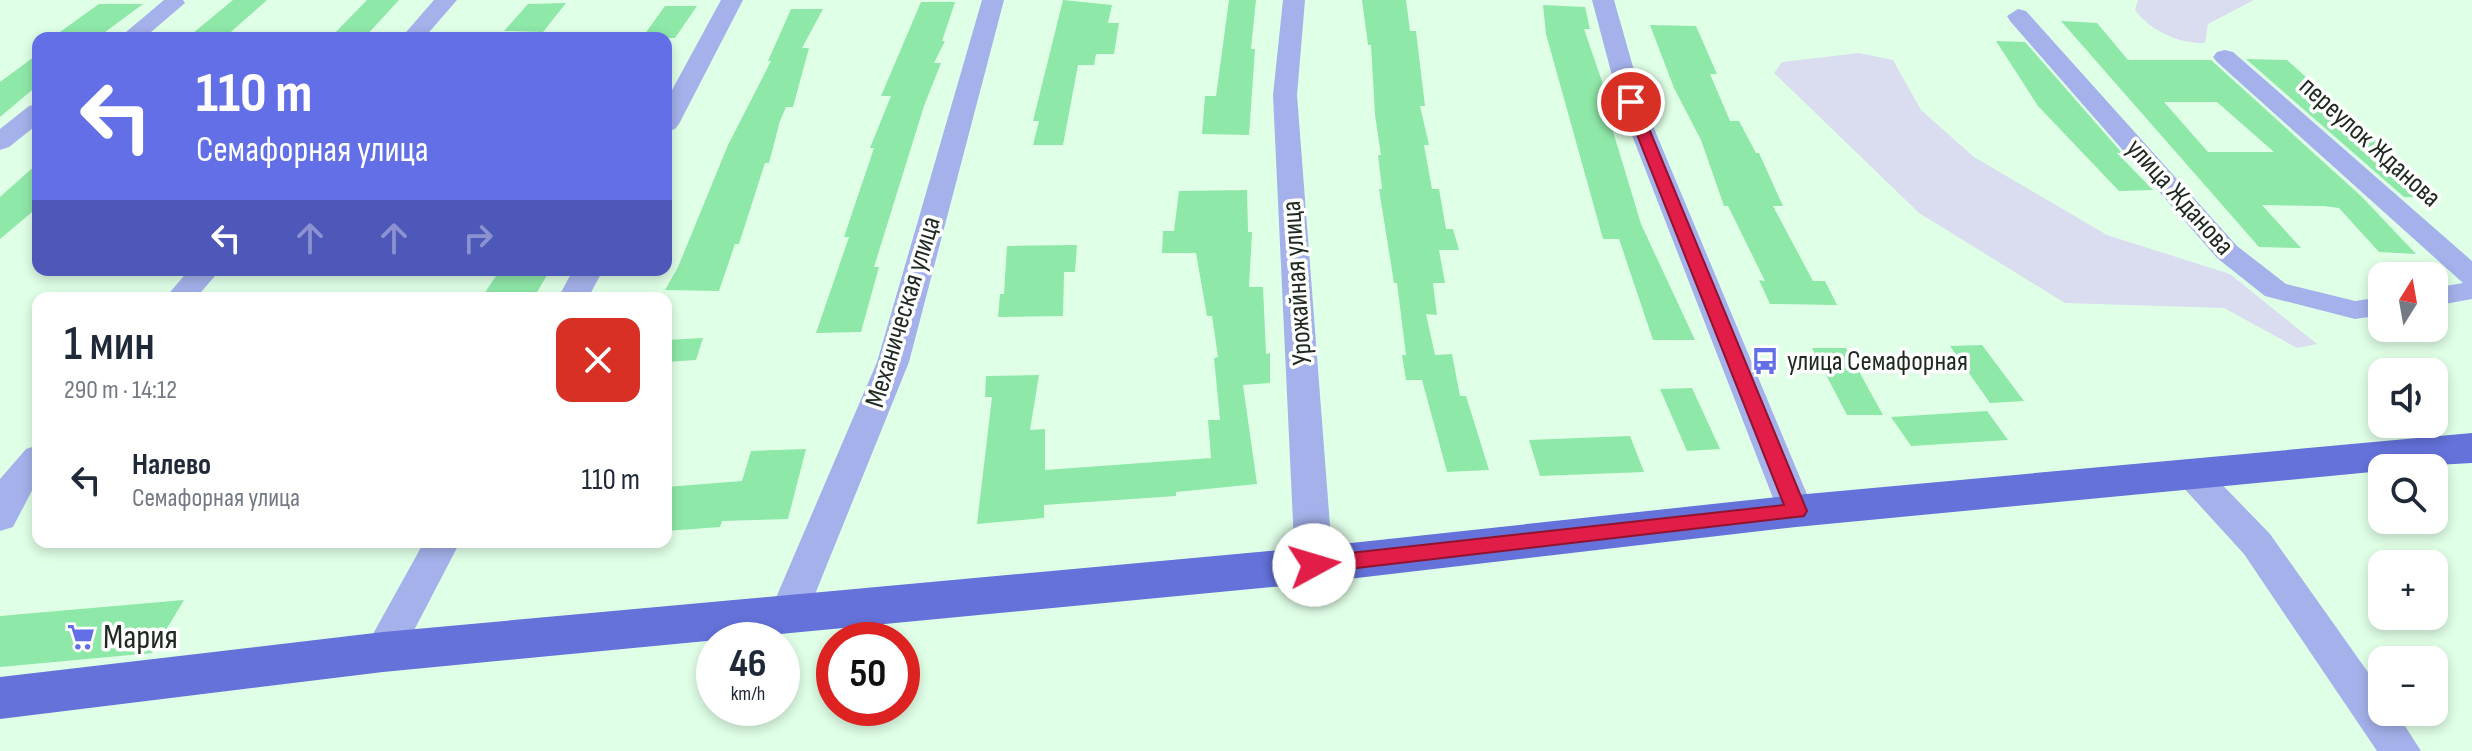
<!DOCTYPE html>
<html lang="ru">
<head>
<meta charset="utf-8">
<style>
  :root { --surface:#fff; --page:#f2f2f3; --text:#1f2937; --muted:#747a83 }
  body { margin:0; font-family:"Sofia Sans Condensed",sans-serif; background:var(--page); color:var(--text); height:100vh; display:flex; flex-direction:column; font-size:30px; white-space:nowrap }
  * { box-sizing:border-box; margin:0 }
  p { font-size:26px; color:var(--muted) }
  .icon { flex:none; width:44px; height:44px; fill:none; stroke:currentColor; stroke-width:2; stroke-linecap:round; stroke-linejoin:round }
  .map { position:relative; flex:1; overflow:hidden }
  .panel { position:absolute; left:32px; top:292px; width:640px; height:256px; display:flex; flex-direction:column; background:var(--surface); border-radius:16px; box-shadow:0 4px 12px #0003 }
  .panel>* { flex:none }
  .hud { position:absolute; left:32px; top:32px; width:640px; height:244px; border-radius:16px; box-shadow:0 4px 12px #0003; background:#626fe7; color:#fff; overflow:hidden }
  .needle { width:52px; rotate:11deg }
  .buttons { position:absolute; left:2368px; top:262px; display:grid; gap:16px }
  .buttons a { display:grid; place-items:center; width:80px; height:80px; border-radius:16px; background:var(--surface); box-shadow:0 4px 12px #0003; font-size:40px }
  .speed { position:absolute; left:696px; top:622px; display:flex; gap:16px; font-size:40px; font-weight:700; text-align:center }
  .speed>* { display:grid; place-content:center; width:104px; height:104px; border-radius:50%; background:var(--surface); box-shadow:0 4px 12px #0003; line-height:1 }
  .speed small { font-size:20px; font-weight:400 }
  .speed .limit { border:12px solid #d22; background:#fff; color:#111 }
  .pin { position:absolute; display:grid; place-items:center; width:68px; height:68px; color:#fff; margin:-34px; border:4px solid #fff; border-radius:50%; box-shadow:0 2px 8px #0007 }
  .me { position:absolute; width:88px; margin:-44px; rotate:84deg; stroke-linejoin:round; filter:drop-shadow(0 0 6px #0008) }
  .turn { display:flex; align-items:center; gap:28px; height:168px; padding:0 32px; font-size:36px }
  .turn .icon { width:104px; height:104px; stroke-width:2.5 }
  .turn b { display:block; font-size:56px; line-height:68px }
  .lanes { display:flex; align-items:center; height:76px; padding:0 32px; background:#0003; justify-content:center; gap:40px; direction:ltr }
  .lanes .off { opacity:.35 }
  .round { display:grid; place-items:center; flex:none; width:84px; height:84px; border-radius:16px; background:var(--page) }
  .overview { display:flex; align-items:center; justify-content:space-between; height:136px; padding:0 32px }
  h1 { font-size:48px; font-weight:600; line-height:60px }
  ul { padding:0; list-style:none }
  li { display:flex; align-items:center; gap:24px; height:104px; padding:0 32px }
  li div { flex:1 }
  li b { display:block; font-size:30px }
  li em { font-style:normal }
  .map>svg:first-child { display:block }
  .water { fill:#d9ddef }
  .building { fill:#8ee8a8; fill-rule:evenodd }
  .lines { fill:none; stroke-linecap:round; stroke-linejoin:round }
  .minor { fill:#a4b1ea; fill-rule:evenodd }
  .major { fill:#6472da; fill-rule:evenodd }
  .route { fill:#e11d48; stroke:#92132f; stroke-width:2 }
  .labels { text-anchor:middle; dominant-baseline:central; stroke-width:7; stroke-linejoin:round; paint-order:stroke }
  .street-label { font-size:28px; fill:#1e2920; stroke:#fff }
  .poi-label { font-size:28px; fill:#1e2920; stroke:#fff; text-anchor:start }
  .near-poi-label { font-size:34px; fill:#1e2920; stroke:#fff; text-anchor:start }
</style>
</head>
<body>
<div class="map">
<svg width="2472" height="751" viewBox="0 0 2472 751">
  <rect width="100%" height="100%" fill="#e0ffe7"/>
  <!-- water -->
  <g class="water">
    <path d="M2138,0H2254L2208,24L2205,43C2180,44 2150,31 2135,10Z"/>
    <path d="M1859,53L1893,60L1921,110L1974,157L2107,235L2230,274L2317,344L2297,348L2224,308L2065,303L1919,213L1774,73L1782,62Z"/>
  </g>
  <!-- building -->
  <g class="building">
    <path d="M233,0H267L224,38H187Z"/>
    <path d="M367,0H399L364,38H330Z"/>
    <path d="M1063,0L1112,5L1108,23H1119L1114,54H1096L1094,65H1078L1063,145H1033L1039,121H1033Z"/>
    <path d="M1229,0H1256L1251,49H1255L1249,135L1202,134L1205,96H1216Z"/>
    <path d="M1362,0H1406L1410,31H1416L1425,106H1420L1429,145H1424L1432,189H1439L1446,229H1453L1459,250H1439L1445,283H1433L1437,315L1426,314L1435,355L1452,354L1460,396H1466L1489,470L1447,472L1422,380H1406L1402,355H1406L1397,283H1394L1379,189H1382L1378,155H1381L1375,115L1371,45H1368Z"/>
    <path d="M921,2H955L942,41H945L934,63H941L924,106L874,267H879L861,332L816,333L849,237H844L874,148H870L891,96H881Z"/>
    <path d="M566,3L543,32L504,31L528,4Z"/>
    <path d="M99,4H143L97,38L53,37Z"/>
    <path d="M1543,5L1585,7L1590,29H1584L1606,93L1612,128L1641,224L1695,340H1653L1619,239H1603L1546,34Z"/>
    <path d="M665,6H697L675,38H642Z"/>
    <path d="M791,9H823L802,48H809L793,107H786L780,121L769,163H765L739,244H735L719,291L665,290L678,267L728,145L771,61H768Z"/>
    <path d="M2061,21L2097,23L2128,60H2211L2362,197L2416,254L2379,252L2339,208L2324,206L2262,205L2301,248L2259,247ZM2164,102H2217L2274,152H2208Z"/>
    <path d="M1650,25L1696,26L1717,74H1710L1730,121H1739L1756,153H1759L1783,206H1773L1813,281H1825L1837,305L1770,304L1759,280L1765,281L1728,206H1724L1701,140L1674,88Z"/>
    <path d="M1996,41L2025,42L2122,153H2117L2153,190L2119,191L2038,106Z"/>
    <path d="M38,54V85L0,117V82Z"/>
    <path d="M2246,59L2287,60L2441,198L2404,197Z"/>
    <path d="M38,163V207L0,239V197Z"/>
    <path d="M1247,190L1248,232H1252L1249,287H1263L1266,354L1270,353V383L1243,385L1257,484L1176,492V496L1044,505V518L977,524L992,397H985L986,376L1039,375L1030,430L1045,429V470L1211,458L1208,420H1220L1214,358L1218,357L1212,316H1207L1196,253H1162L1163,231H1174L1179,191Z"/>
    <path d="M1077,245L1075,272H1064L1063,316L998,317L1000,294H1004L1007,246Z"/>
    <path d="M500,270H550L536,294H484Z"/>
    <path d="M703,338L696,360L666,362V340Z"/>
    <path d="M1982,345L2024,401L1990,403L1950,346Z"/>
    <path d="M1812,348H1846L1883,415H1847Z"/>
    <path d="M1692,388L1720,449L1687,451L1660,389Z"/>
    <path d="M1987,411L2008,440L1911,446L1891,417Z"/>
    <path d="M1630,436L1644,472L1540,476L1529,440Z"/>
    <path d="M806,449L788,519L722,521L720,527L666,531V487L742,481L751,451Z"/>
    <path d="M184,600L152,653L0,667V616Z"/>
  </g>
  <g class="lines">
    <!-- minor -->
    <g class="minor">
      <path d="M164,0H183L185,3L144,38H119Z"/>
      <path d="M434,0H457L424,38H401Z"/>
      <path d="M721,0H743L679,124L675,129L666,132V101Z"/>
      <path d="M982,0H1004L909,362L807,614L802,625L788,629L774,625L769,614L877,362Z"/>
      <path d="M1283,0H1305L1297,95L1333,565L1327,575L1314,579L1301,575L1295,565L1273,95Z"/>
      <path d="M1592,0H1614L1643,102L1814,511L1809,520L1796,524L1783,520L1778,511L1619,102Z"/>
      <path d="M2018,9L2026,11L2237,246L2286,284L2355,301L2382,297V315L2355,319L2265,296L2217,258L2010,21L2007,16Z"/>
      <path d="M2225,50L2233,52L2472,261V299L2434,306V288L2463,283L2217,62L2213,57L2217,52Z"/>
      <path d="M38,104V124L9,147L0,150V129L29,106Z"/>
      <path d="M189,270H220L196,298H165Z"/>
      <path d="M573,270H603L588,298H558Z"/>
      <path d="M38,445V479L13,527L0,531V479L26,449Z"/>
      <path d="M2193,464L2205,467L2270,534L2382,692V712H2396L2421,751H2377L2244,554L2181,485L2176,476L2181,467Z"/>
      <path d="M424,542H460L397,663L383,668L369,663L363,652Z"/>
    </g>
    <!-- major -->
    <path class="major" d="M2472,433V463L2382,468V471L1796,527L1314,583L383,672L0,719V677L383,632L1314,547L1796,495Z"/>
  </g>
  <!-- route -->
  <path class="route" d="M1631,98L1638,102L1807,511L1804,516L1314,573L1307,571L1303,565L1307,560L1314,557L1784,505L1624,102Z"/>
  <!-- icons -->
  <defs>
    <g id="bus-bare" transform="scale(2.16)"><path d="M-5-6H5V4H4V6H2V4H-2V6H-4V4H-5ZM-3.5-4V0h7V-4ZM-3.5 1.2v1.5H-2V1.2ZM2 1.2v1.5H3.5V1.2Z" fill="#626fe7" stroke="#fff" stroke-width="2.5" paint-order="stroke"/></g>
    <g id="supermarket-bare" transform="scale(2.16)"><path d="M-6-5.5h2.5l.6 2H6L4.5 2H-2.5L-4.4-4H-6ZM-1.5 3.2a1.3 1.3 0 1 0 .1 0ZM3 3.2a1.3 1.3 0 1 0 .1 0Z" fill="#626fe7" stroke="#fff" stroke-width="2.5" paint-order="stroke"/></g>
  </defs>
  <g fill-rule="evenodd">
    <use href="#bus-bare" x="1765" y="361"/>
    <use href="#supermarket-bare" x="81" y="637"/>
  </g>
  <g class="labels">
    <!-- street labels -->
    <g class="street-label">
      <text transform="translate(2370 142) rotate(42)">переулок Жданова</text>
      <text transform="translate(2180 197) rotate(48)">улица Жданова</text>
      <text transform="translate(1297 283) rotate(-94)">Урожайная улица</text>
      <text transform="translate(903 312) rotate(-73)">Механическая улица</text>
    </g>
    <!-- poi labels -->
    <g class="poi-label">
      <text x="1787" y="361">улица Семафорная</text>
    </g>
    <!-- near-poi labels -->
    <g class="near-poi-label">
      <text x="103" y="637">Мария</text>
    </g>
  </g>
</svg>
<div class="buttons">
<a><svg class="needle" viewBox="-14 -14 28 28"><path d="M0-13l5 13h-10z" fill="#e53935"/><path d="M0 13l5-13h-10z" fill="#747a83"/></svg></a>
<a><svg class="icon" aria-label="sound" viewBox="0 0 24 24"><path d="M4 9h4l5-4v14l-5-4H4zM17 9q2 3 0 6"/></svg></a>
<a><svg class="icon" aria-label="search" viewBox="0 0 24 24"><circle cx="10" cy="10" r="6"/><path d="M15 15l6 6"/></svg></a>
<a>+</a>
<a>−</a>
</div>
<div class="speed"><div>46<small>km/h</small></div><div class="limit">50</div></div>
<div class="pin" style="left:1631px;top:102px;background:#d93025"><svg class="icon" aria-label="arrive" viewBox="0 0 24 24"><path d="M6 21V4h12l-3 4 3 4H6"/></svg></div>
<svg class="me" style="left:1314px;top:565px" viewBox="-20 -20 40 40"><circle r="19" fill="#fff"/><path d="M0-13L10 11 0 6-10 11z" fill="#e11d48"/></svg>
<div class="hud">
<div class="turn"><svg class="icon" aria-label="left" viewBox="0 0 24 24"><path d="M17 20v-9H6M10 6l-5 5 5 5"/></svg><div><b>110 m</b>Семафорная улица</div></div>
<div class="lanes"><svg class="icon" aria-label="left" viewBox="0 0 24 24"><path d="M17 20v-9H6M10 6l-5 5 5 5"/></svg><svg class="icon off" aria-label="ahead" viewBox="0 0 24 24"><path d="M12 20V5M6 11l6-6 6 6"/></svg><svg class="icon off" aria-label="ahead" viewBox="0 0 24 24"><path d="M12 20V5M6 11l6-6 6 6"/></svg><svg class="icon off" aria-label="right" viewBox="0 0 24 24"><path d="M7 20v-9h11M14 6l5 5-5 5"/></svg></div>
</div>
<section class="panel">
<div class="overview"><div><h1>1 мин</h1><p>290 m · 14:12</p></div><a class="round" style="background:#d93025;color:#fff"><svg class="icon" aria-label="close" viewBox="0 0 24 24"><path d="M6 6l12 12M18 6L6 18"/></svg></a></div>
<ul>
<li><svg class="icon" aria-label="left" viewBox="0 0 24 24"><path d="M17 20v-9H6M10 6l-5 5 5 5"/></svg><div><b>Налево</b><p>Семафорная улица</p></div><em>110 m</em></li>
</ul>
</section>
</div>
</body>
</html>
